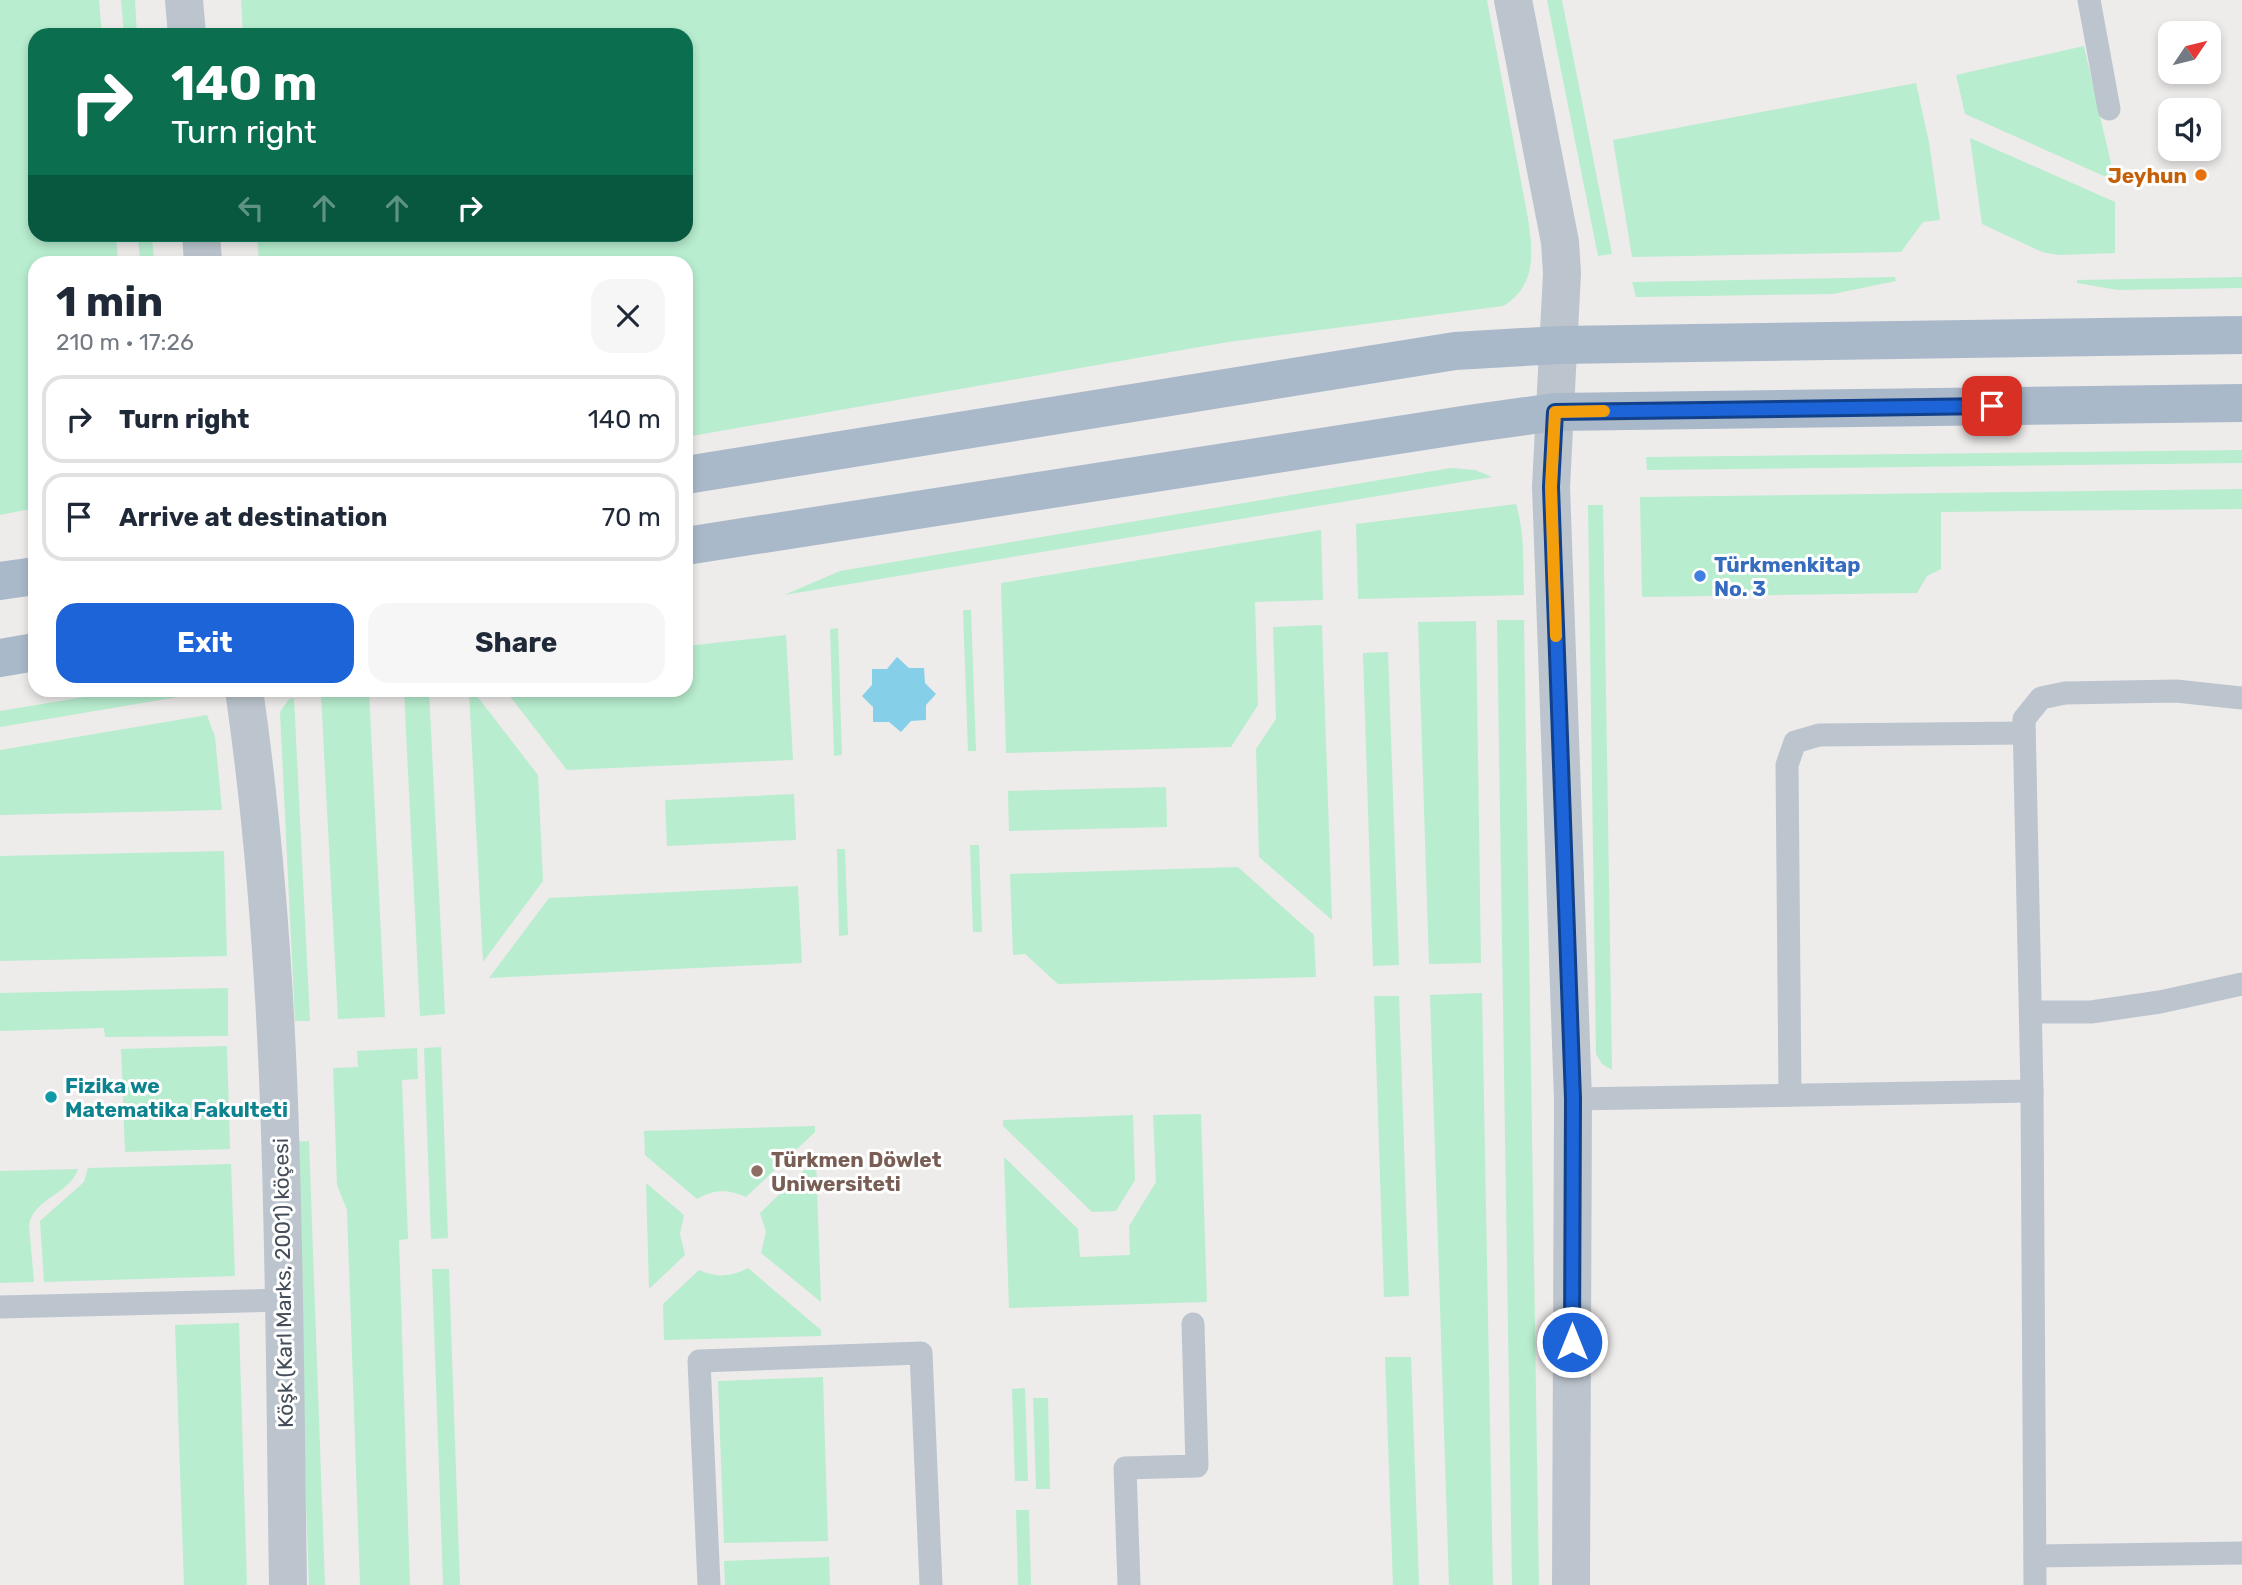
<!DOCTYPE html>
<html lang="en">
<head>
<meta charset="utf-8">
<style>
  :root { --surface:#fff; --page:#f6f6f7; --text:#1f2937; --muted:#747a83; --line:#e0e1e3; --accent:#1c64d7 }
  body { margin:0; font-family:Rubik,sans-serif; background:var(--page); color:var(--text); height:100vh; display:flex; flex-direction:column; font-size:26px; white-space:nowrap }
  * { box-sizing:border-box; margin:0 }
  p { font-size:23px; color:var(--muted) }
  .icon { flex:none; width:38px; height:38px; fill:none; stroke:currentColor; stroke-width:2; stroke-linecap:round; stroke-linejoin:round }
  .map { position:relative; flex:1; overflow:hidden }
  .details { position:absolute; left:28px; top:256px; width:665px; height:441px; display:flex; flex-direction:column; background:var(--surface); border-radius:21px; box-shadow:0 4px 10px #0003 }
  .details>* { flex:none }
  .banner { position:absolute; left:28px; top:28px; width:665px; height:214px; border-radius:21px; box-shadow:0 4px 10px #0003; background:#0b6e4f; color:#fff; overflow:hidden }
  .needle { width:46px; rotate:55deg }
  .controls { position:absolute; left:2158px; top:21px; display:grid; gap:14px }
  .controls a { display:grid; place-items:center; width:63px; height:63px; border-radius:14px; background:var(--surface); box-shadow:0 4px 10px #0003; font-size:35px }
  .pin { position:absolute; display:grid; place-items:center; width:60px; height:60px; color:#fff; margin:-30px; border-radius:14px; box-shadow:0 4px 10px #0006 }
  .me { position:absolute; width:77px; margin:-38px; rotate:0deg; stroke-linejoin:round; filter:drop-shadow(0 0 5px #0008) }
  .turn { display:flex; align-items:center; gap:24px; height:147px; padding:0 28px; font-size:32px }
  .turn .icon { width:91px; height:91px; stroke-width:2.5 }
  .turn b { display:block; font-size:49px; line-height:60px }
  .lanes { display:flex; align-items:center; height:66px; padding:0 28px; background:#0003; justify-content:center; gap:35px; direction:ltr }
  .lanes .off { opacity:.35 }
  .round { display:grid; place-items:center; flex:none; width:74px; height:74px; border-radius:21px; background:var(--page) }
  .summary { display:flex; align-items:center; justify-content:space-between; height:119px; padding:0 28px }
  h1 { font-size:42px; font-weight:700; line-height:52px }
  .button { display:flex; gap:14px; margin-top:auto; padding:14px 28px }
  .button a { flex:1; height:80px; border-radius:21px; background:var(--accent); color:#fff; font-size:28px; font-weight:700; line-height:80px; text-align:center }
  .button a+a { background:var(--page); color:var(--text) }
  ul { padding:0; list-style:none }
  li { display:flex; align-items:center; gap:21px; height:88px; margin:0 14px 10px; padding:0 14px; border:4px solid var(--line); border-radius:21px }
  li div { flex:1 }
  li b { display:block; font-size:26px }
  li em { font-style:normal }
  .map>svg:first-child { display:block }
  .green { fill:#b8edcf }
  .water { fill:#86cfe9 }
  .lines { fill:none; stroke-linecap:round; stroke-linejoin:round }
  .lane { stroke:#bcc5ce; stroke-width:23 }
  .street { stroke:#bcc5ce; stroke-width:38 }
  .primary { stroke:#aab9ca; stroke-width:38 }
  .route-casing { stroke:#12418c; stroke-width:18 }
  .route { stroke:#1c64d7; stroke-width:12 }
  .slow { stroke:#f59e0b; stroke-width:12 }
  .food-dot { fill:#e8710a; stroke:#fff; stroke-width:2.5 }
  .shop-dot { fill:#3f7fe0; stroke:#fff; stroke-width:2.5 }
  .culture-dot { fill:#0f9aa8; stroke:#fff; stroke-width:2.5 }
  .education-dot { fill:#8d6e63; stroke:#fff; stroke-width:2.5 }
  .labels { text-anchor:middle; dominant-baseline:central; stroke-width:6; stroke-linejoin:round; paint-order:stroke }
  .food-label { font-size:21px; font-weight:bold; fill:#c56008; stroke:#fff; text-anchor:end }
  .shop-label { font-size:21px; font-weight:bold; fill:#366cbe; stroke:#fff; text-anchor:start }
  .culture-label { font-size:21px; font-weight:bold; fill:#0d838f; stroke:#fff; text-anchor:start }
  .education-label { font-size:21px; font-weight:bold; fill:#785e54; stroke:#fff; text-anchor:start }
  .street-label { font-size:21px; fill:#444d58; stroke:#fff }
</style>
</head>
<body>
<div class="map">
<svg width="2242" height="1585" viewBox="0 0 2242 1585">
  <rect width="100%" height="100%" fill="#eeebeb"/>
  <!-- green -->
  <g class="green">
    <path d="M0,0H99L102,35H35V234L116,235L118,262H35V508L0,515Z"/>
    <path d="M121,0H135L137,35H124Z"/>
    <path d="M241,0H1487L1527,213C1533,248 1538,286 1503,306L1228,342L686,437V262H259L257,235L686,234V35H243Z"/>
    <path d="M1547,0H1562L1612,254L1598,256Z"/>
    <path d="M2084,46L2115,181L1965,114L1956,75Z"/>
    <path d="M1916,83L1929,142L1940,220L1923,222L1901,252L1632,257L1613,140Z"/>
    <path d="M1970,138L2115,202V253L2058,255L2042,252L1982,224Z"/>
    <path d="M138,235H152L154,262H140Z"/>
    <path d="M1895,277L1896,281L1833,294L1636,297L1632,282Z"/>
    <path d="M2242,277V288L2118,290L2077,283V280Z"/>
    <path d="M2242,450V463L1647,470L1646,457Z"/>
    <path d="M1451,468L1475,470L1492,477L784,595L840,571Z"/>
    <path d="M2242,489V509L1941,512V569L1927,576L1917,593L1642,597L1640,497Z"/>
    <path d="M1516,504C1525,533 1523,564 1524,595L1358,599L1356,524Z"/>
    <path d="M1588,505H1603L1612,1070L1602,1064L1596,1054Z"/>
    <path d="M1321,530L1323,600L1255,602L1258,705L1231,747L1006,753L1001,583Z"/>
    <path d="M963,610H971L976,751H968Z"/>
    <path d="M1497,620H1524L1539,1585H1512Z"/>
    <path d="M1476,621L1481,963L1429,964L1418,622Z"/>
    <path d="M1322,625L1332,920L1259,857L1256,749L1276,719L1273,627Z"/>
    <path d="M838,628L842,755L834,756L830,629Z"/>
    <path d="M786,635L793,760L567,770L505,690H686V646Z"/>
    <path d="M1388,652L1399,965L1373,966L1363,653Z"/>
    <path d="M126,690H180L190,695L0,727V711Z"/>
    <path d="M358,690H369L385,1017L338,1019L321,695Z"/>
    <path d="M404,690H429L445,1014L420,1016Z"/>
    <path d="M469,691H473L538,775L543,881L483,962Z"/>
    <path d="M294,698L310,1021H295L280,712L289,699Z"/>
    <path d="M207,715L215,737L222,810L0,815V750Z"/>
    <path d="M1166,787L1167,827L1009,831L1008,791Z"/>
    <path d="M794,794L796,840L667,846L665,800Z"/>
    <path d="M970,845H979L982,932H973Z"/>
    <path d="M837,849H845L848,935L839,936Z"/>
    <path d="M224,851L227,956L0,961V856Z"/>
    <path d="M1238,867L1314,935L1316,977L1058,984L1025,954L1013,955L1010,874Z"/>
    <path d="M798,886L802,963L489,978L549,898Z"/>
    <path d="M228,988V1036L105,1037L104,1028L0,1031V993Z"/>
    <path d="M1482,993L1493,1585H1449L1430,995Z"/>
    <path d="M1374,996H1399L1409,1296L1384,1297Z"/>
    <path d="M227,1046L230,1149L125,1152L121,1049Z"/>
    <path d="M441,1047L448,1238L431,1239L424,1048Z"/>
    <path d="M417,1048L418,1079L402,1080L408,1239L399,1240L410,1585H360L347,1210L337,1185L333,1068L358,1067L357,1051Z"/>
    <path d="M1201,1114L1207,1302L1009,1308L1004,1157L1078,1229L1080,1257L1130,1255L1129,1226L1156,1182L1153,1115Z"/>
    <path d="M1133,1115L1135,1180L1116,1211L1092,1212L1003,1126V1120Z"/>
    <path d="M815,1126V1132L746,1197C728,1189 714,1189 697,1199L645,1155L644,1131Z"/>
    <path d="M309,1141L325,1585H309L293,1142Z"/>
    <path d="M816,1159L821,1302L761,1253L766,1232L760,1213Z"/>
    <path d="M231,1164L235,1276L44,1282L40,1221L84,1182L88,1168Z"/>
    <path d="M78,1169C70,1194 34,1198 29,1225L34,1282L0,1283V1171Z"/>
    <path d="M646,1183L684,1215L680,1234L685,1255L649,1289Z"/>
    <path d="M748,1268L821,1330V1336L664,1340L663,1304L699,1270C717,1278 731,1277 748,1268Z"/>
    <path d="M432,1269H449L460,1585H443Z"/>
    <path d="M239,1323L247,1585H184L175,1325Z"/>
    <path d="M1385,1357H1411L1419,1585H1393Z"/>
    <path d="M823,1377L828,1541L724,1543L718,1381Z"/>
    <path d="M1025,1388L1028,1481H1015L1012,1389Z"/>
    <path d="M1033,1398H1048L1050,1489H1036Z"/>
    <path d="M1016,1510H1029L1031,1585H1018Z"/>
    <path d="M829,1557L830,1585H725L724,1561Z"/>
  </g>
  <!-- water -->
  <path class="water" d="M897,657L909,668H924L925,683L936,694L926,705V720L911,721L901,732L889,722H873V707L862,696L872,685V669H887Z"/>
  <g class="lines">
    <!-- lane -->
    <g class="lane">
      <path d="M2089,0L2109,109"/>
      <path d="M2031,1012H2091L2160,1002L2242,984"/>
      <path d="M2032,1091L2035,1585"/>
      <path d="M1790,1095L1787,765L1795,742L1819,735L2024,733"/>
      <path d="M1573,1099L2032,1091L2024,719L2041,698L2065,693L2176,691L2242,698"/>
      <path d="M0,1307L283,1300"/>
      <path d="M2035,1556L2242,1553"/>
      <path d="M709,1585L699,1361L921,1353L931,1585"/>
      <path d="M1129,1585L1125,1468L1197,1466L1193,1324"/>
    </g>
    <!-- street -->
    <g class="street">
      <path d="M184,0L187,35"/>
      <path d="M1513,0L1560,242L1562,273L1551,487L1573,1099L1571,1585"/>
      <path d="M201,234L203,262"/>
      <path d="M244,690C287,986 283,1286 288,1585"/>
    </g>
    <!-- primary -->
    <g class="primary">
      <path d="M686,475L1455,351L1559,345L2242,335"/>
      <path d="M686,546L1469,424L1555,412L2242,403"/>
      <path d="M0,581L35,576"/>
      <path d="M0,658L35,652"/>
    </g>
  </g>
  <g class="lines">
    <!-- route casing -->
    <g class="route-casing">
      <path id="route" d="M1572,1342L1573,1099L1551,487L1555,412L1992,406"/>
    </g>
    <!-- route -->
    <use href="#route" class="route"/>
    <!-- slow -->
    <path class="slow" d="M1556,636L1551,487L1555,412L1604,411"/>
  </g>
  <!-- markers -->
  <circle class="food-dot" cx="2201" cy="175" r="7"/>
  <circle class="shop-dot" cx="1700" cy="576" r="7"/>
  <circle class="culture-dot" cx="51" cy="1097" r="7"/>
  <circle class="education-dot" cx="757" cy="1171" r="7"/>
  <g class="labels">
    <!-- food labels -->
    <g class="food-label">
      <text x="2187" y="175">Jeyhun</text>
    </g>
    <!-- shop labels -->
    <g class="shop-label">
      <text x="1714" y="564">Türkmenkitap<tspan x="1714" dy="24">No. 3</tspan></text>
    </g>
    <!-- culture labels -->
    <g class="culture-label">
      <text x="65" y="1085">Fizika we<tspan x="65" dy="24">Matematika Fakulteti</tspan></text>
    </g>
    <!-- education labels -->
    <g class="education-label">
      <text x="771" y="1159">Türkmen Döwlet<tspan x="771" dy="24">Uniwersiteti</tspan></text>
    </g>
    <!-- street labels -->
    <g class="street-label">
      <text transform="translate(283 1283) rotate(-91)">Köşk (Karl Marks, 2001) köçesi</text>
    </g>
  </g>
</svg>
<div class="controls">
<a><svg class="needle" viewBox="-14 -14 28 28"><path d="M0-13l5 13h-10z" fill="#e53935"/><path d="M0 13l5-13h-10z" fill="#747a83"/></svg></a>
<a><svg class="icon" aria-label="sound" viewBox="0 0 24 24"><path d="M4 9h4l5-4v14l-5-4H4zM17 9q2 3 0 6"/></svg></a>
</div>
<div class="pin" style="left:1992px;top:406px;background:#d93025"><svg class="icon" aria-label="arrive" viewBox="0 0 24 24"><path d="M6 21V4h12l-3 4 3 4H6"/></svg></div>
<svg class="me" style="left:1572px;top:1342px" viewBox="-20 -20 40 40"><circle r="17" fill="#1c64d7" stroke="#fff" stroke-width="3"/><path d="M0-11L8 9 0 5-8 9z" fill="#fff"/></svg>
<div class="banner">
<div class="turn"><svg class="icon" aria-label="right" viewBox="0 0 24 24"><path d="M7 20v-9h11M14 6l5 5-5 5"/></svg><div><b>140 m</b>Turn right</div></div>
<div class="lanes"><svg class="icon off" aria-label="left" viewBox="0 0 24 24"><path d="M17 20v-9H6M10 6l-5 5 5 5"/></svg><svg class="icon off" aria-label="ahead" viewBox="0 0 24 24"><path d="M12 20V5M6 11l6-6 6 6"/></svg><svg class="icon off" aria-label="ahead" viewBox="0 0 24 24"><path d="M12 20V5M6 11l6-6 6 6"/></svg><svg class="icon" aria-label="right" viewBox="0 0 24 24"><path d="M7 20v-9h11M14 6l5 5-5 5"/></svg></div>
</div>
<section class="details">
<div class="summary"><div><h1>1 min</h1><p>210 m · 17:26</p></div><a class="round"><svg class="icon" aria-label="close" viewBox="0 0 24 24"><path d="M6 6l12 12M18 6L6 18"/></svg></a></div>
<ul>
<li><svg class="icon" aria-label="right" viewBox="0 0 24 24"><path d="M7 20v-9h11M14 6l5 5-5 5"/></svg><div><b>Turn right</b></div><em>140 m</em></li>
<li><svg class="icon" aria-label="arrive" viewBox="0 0 24 24"><path d="M6 21V4h12l-3 4 3 4H6"/></svg><div><b>Arrive at destination</b></div><em>70 m</em></li>
</ul>
<div class="button"><a>Exit</a><a>Share</a></div>
</section>
</div>
</body>
</html>
